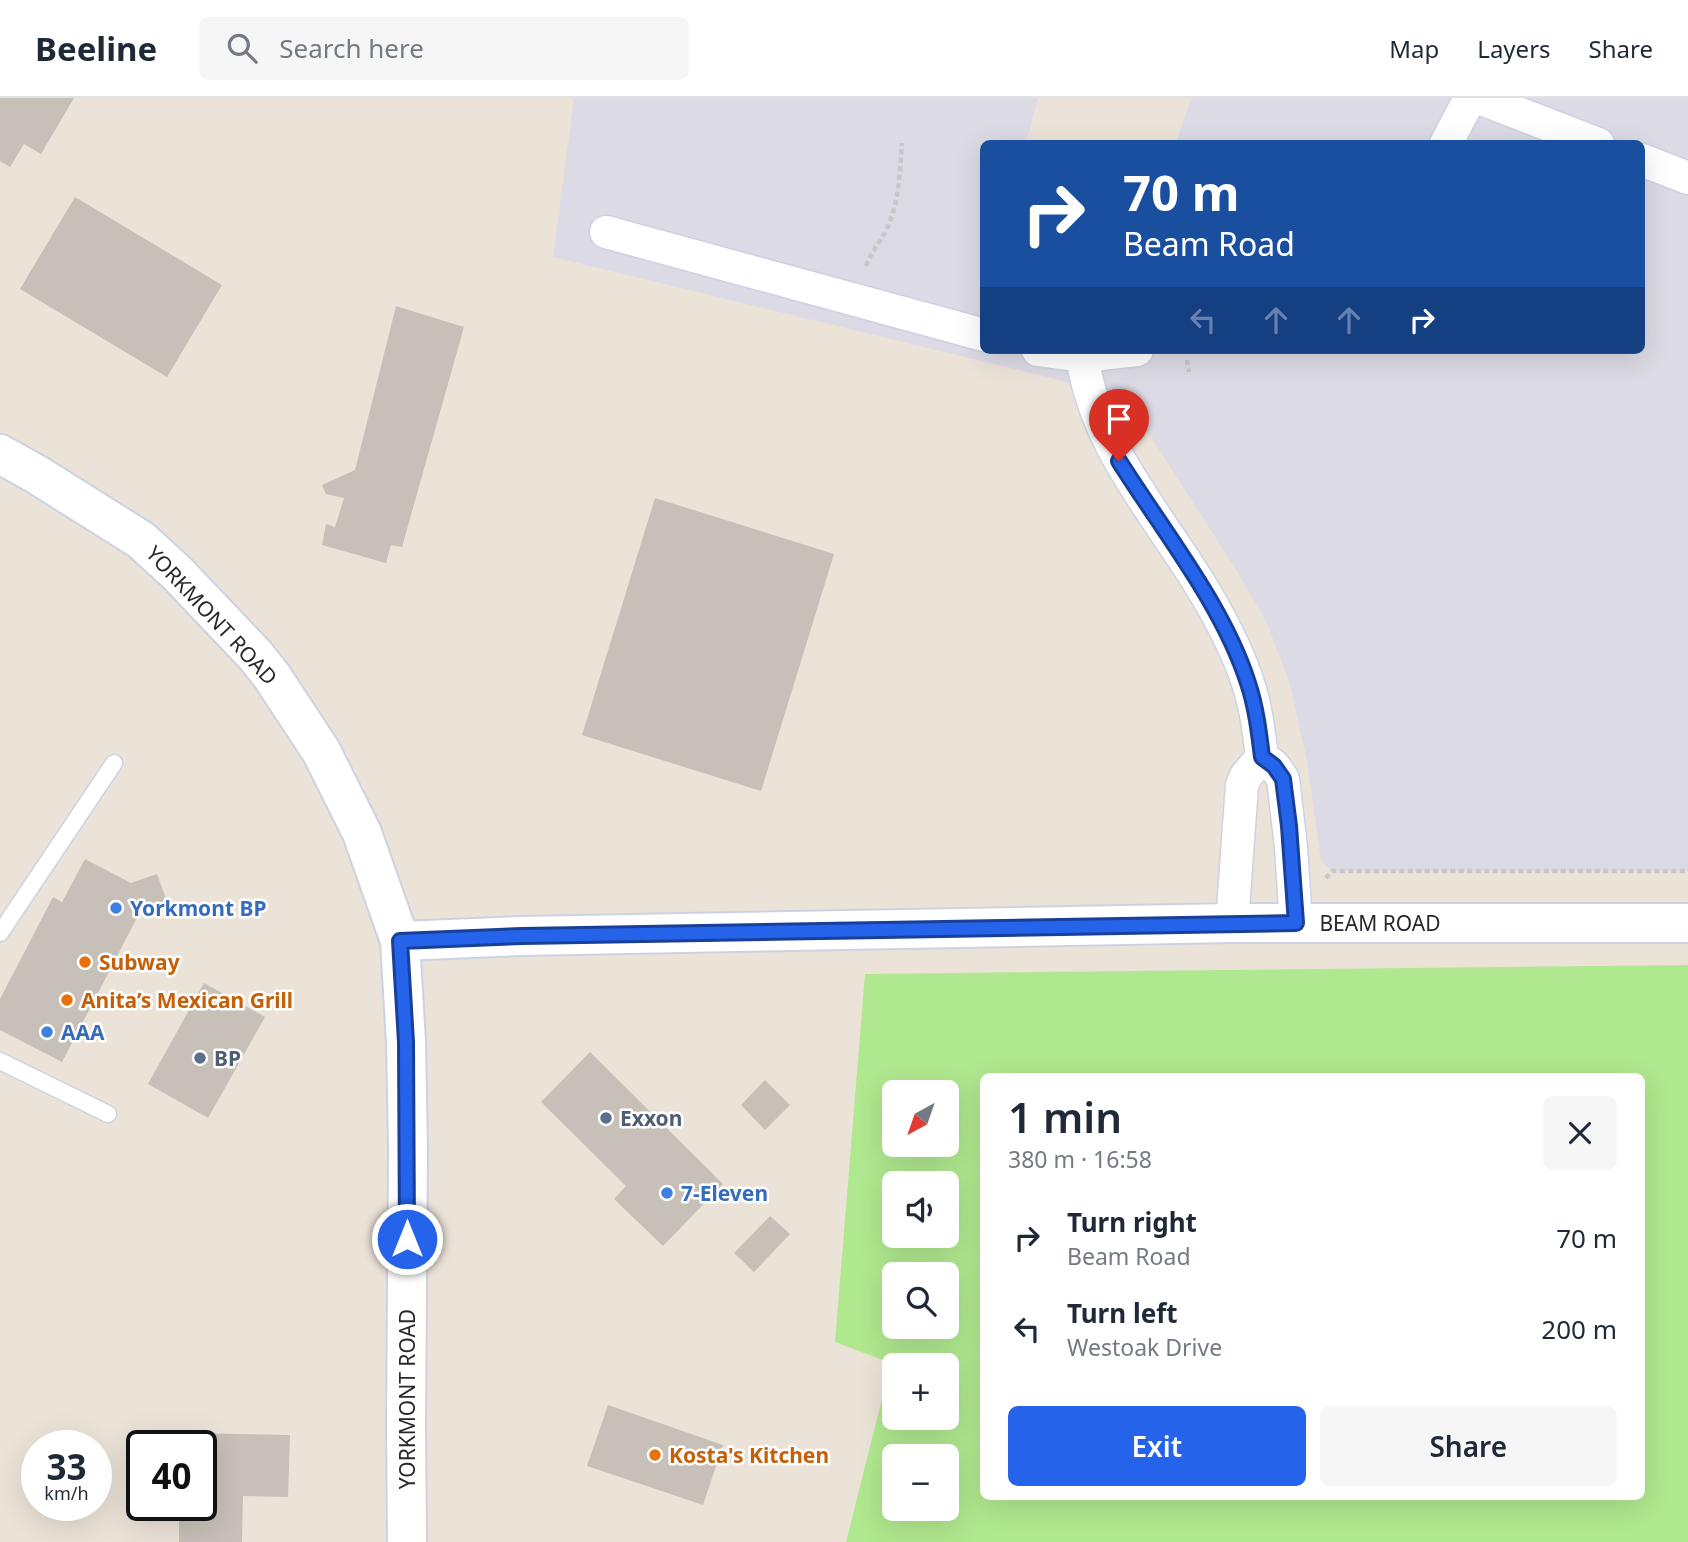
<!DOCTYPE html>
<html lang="en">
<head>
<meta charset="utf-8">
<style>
  :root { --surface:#fff; --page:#f6f6f7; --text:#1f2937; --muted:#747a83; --line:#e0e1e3; --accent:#2563eb }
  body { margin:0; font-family:"Noto Sans",sans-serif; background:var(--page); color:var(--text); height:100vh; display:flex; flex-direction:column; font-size:26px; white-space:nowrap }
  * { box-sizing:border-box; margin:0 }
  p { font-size:23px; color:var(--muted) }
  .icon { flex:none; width:38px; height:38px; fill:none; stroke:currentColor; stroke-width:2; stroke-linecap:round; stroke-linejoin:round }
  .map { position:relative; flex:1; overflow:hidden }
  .details { position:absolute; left:980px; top:975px; width:665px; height:427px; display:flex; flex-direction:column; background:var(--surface); border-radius:10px; box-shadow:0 7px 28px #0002 }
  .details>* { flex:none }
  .top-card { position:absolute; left:980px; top:42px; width:665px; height:214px; border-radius:10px; box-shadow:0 7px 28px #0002; background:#1a4fa0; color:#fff; overflow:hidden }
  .needle { width:46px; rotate:220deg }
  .controls { position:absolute; left:882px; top:982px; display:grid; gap:14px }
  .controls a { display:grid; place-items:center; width:77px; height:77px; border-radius:10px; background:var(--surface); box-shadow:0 7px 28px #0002; font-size:35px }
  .speed { position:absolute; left:21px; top:1332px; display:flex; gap:14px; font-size:35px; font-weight:700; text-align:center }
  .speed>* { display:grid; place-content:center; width:91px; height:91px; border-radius:50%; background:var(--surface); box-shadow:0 7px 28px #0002; line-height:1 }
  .speed small { font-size:18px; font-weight:400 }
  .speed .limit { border:4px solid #111; border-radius:10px; background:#fff; color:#111 }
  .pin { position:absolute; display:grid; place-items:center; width:60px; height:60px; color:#fff; margin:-72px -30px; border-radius:50% 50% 50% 0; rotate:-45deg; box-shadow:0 0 7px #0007 }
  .pin .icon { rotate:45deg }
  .me { position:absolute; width:77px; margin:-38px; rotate:0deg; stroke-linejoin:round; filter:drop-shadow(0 0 5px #0008) }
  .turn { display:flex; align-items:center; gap:24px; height:147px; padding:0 28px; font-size:32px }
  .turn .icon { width:91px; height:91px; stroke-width:2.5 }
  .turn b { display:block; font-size:49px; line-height:60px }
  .lanes { display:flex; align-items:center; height:66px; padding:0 28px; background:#0003; justify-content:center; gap:35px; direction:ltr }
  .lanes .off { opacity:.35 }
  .round { display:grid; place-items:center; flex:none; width:74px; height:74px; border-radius:10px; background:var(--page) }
  .summary { display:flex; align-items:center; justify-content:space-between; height:119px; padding:0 28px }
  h1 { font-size:42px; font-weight:600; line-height:52px }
  .action { display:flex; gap:14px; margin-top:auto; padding:14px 28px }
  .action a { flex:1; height:80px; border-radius:10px; background:var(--accent); color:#fff; font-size:28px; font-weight:600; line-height:80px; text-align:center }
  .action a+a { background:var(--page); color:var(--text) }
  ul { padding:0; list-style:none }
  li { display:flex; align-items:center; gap:21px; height:91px; padding:0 28px }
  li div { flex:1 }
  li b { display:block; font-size:26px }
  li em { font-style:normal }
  header { display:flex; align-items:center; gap:42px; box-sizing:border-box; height:98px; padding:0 35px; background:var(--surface); border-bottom:2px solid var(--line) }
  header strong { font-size:33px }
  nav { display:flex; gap:38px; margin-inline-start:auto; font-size:24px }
  .search { width:490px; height:63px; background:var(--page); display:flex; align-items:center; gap:18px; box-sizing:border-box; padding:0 24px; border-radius:10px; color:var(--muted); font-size:26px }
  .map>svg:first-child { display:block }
  .industrial { fill:#dcdae4 }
  .green { fill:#b0e88f; fill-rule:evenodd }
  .building { fill:#c7c0b8 }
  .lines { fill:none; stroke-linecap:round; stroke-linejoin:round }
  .service-casing { stroke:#cdd2e3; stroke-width:19 }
  .minor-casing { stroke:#cdd2e3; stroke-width:35 }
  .tertiary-casing { stroke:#cdd2e3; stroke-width:42 }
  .path { stroke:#c7c7c7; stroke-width:4.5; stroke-dasharray:5 3.5; stroke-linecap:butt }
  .service { stroke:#fff; stroke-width:16 }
  .minor { stroke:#fff; stroke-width:32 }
  .tertiary { stroke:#fff; stroke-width:38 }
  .route-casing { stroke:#184099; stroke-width:18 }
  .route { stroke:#2563eb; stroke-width:12 }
  .shop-dot { fill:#3f7fe0; stroke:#fff; stroke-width:2.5 }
  .food-dot { fill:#e8710a; stroke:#fff; stroke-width:2.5 }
  .service-dot { fill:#5c6f8a; stroke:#fff; stroke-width:2.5 }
  .labels { text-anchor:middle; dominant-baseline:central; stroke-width:5; stroke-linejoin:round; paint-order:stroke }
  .street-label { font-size:21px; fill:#282828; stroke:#fff }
  .shop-label { font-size:21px; font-weight:bold; fill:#366cbe; stroke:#fff; text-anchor:start }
  .food-label { font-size:21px; font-weight:bold; fill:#c56008; stroke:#fff; text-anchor:start }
  .service-label { font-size:21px; font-weight:bold; fill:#4e5e75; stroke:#fff; text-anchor:start }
</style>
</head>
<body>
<header>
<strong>Beeline</strong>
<div class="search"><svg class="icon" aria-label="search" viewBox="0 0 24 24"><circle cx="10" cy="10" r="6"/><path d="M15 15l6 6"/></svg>Search here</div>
<nav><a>Map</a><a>Layers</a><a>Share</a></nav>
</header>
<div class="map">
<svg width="1688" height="1444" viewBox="0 0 1688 1444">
  <rect width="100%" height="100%" fill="#ece3d8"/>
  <!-- industrial -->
  <path class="industrial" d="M574,0H1038L1026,45L984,46V252H1642V46L1176,45L1191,0H1688V773H1332L1321,763L1307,663L1290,586L1266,523L1233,467L1140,322L1138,306L1055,281L553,159Z"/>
  <!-- green -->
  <path class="green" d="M1688,867V1444H846L891,1265L835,1244L865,876ZM1642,978V1398H984V978ZM894,994H947V1046H894ZM947,1085V1138H894V1085ZM894,1176H947V1228H894ZM894,1267H947V1320H894ZM947,1358V1410H894V1358Z"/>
  <!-- building -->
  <g class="building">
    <path d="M0,0H74L41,56L24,46L10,69L0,63Z"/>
    <path d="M75,99L222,187L167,279L20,191Z"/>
    <path d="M396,208L464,229L402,449L391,447L386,465L322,447L326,426L335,429L344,400L326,396L322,387L355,372Z"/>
    <path d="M655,400L834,456L761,693L582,637Z"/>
    <path d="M85,761L131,785L157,776L168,806L139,816L62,964L0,932V901L53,799L62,804Z"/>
    <path d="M204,885L265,919L208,1020L148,986Z"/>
    <path d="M590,954L723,1086L663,1148L614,1101L626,1088L541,1004Z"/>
    <path d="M765,982L790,1007L765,1032L741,1007Z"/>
    <path d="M770,1118L790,1136L754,1174L734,1155Z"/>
    <path d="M608,1307L723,1347L703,1407L587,1368Z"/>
    <path d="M182,1335L290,1337L288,1399L243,1398L242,1444H179V1407H201V1348H182Z"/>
  </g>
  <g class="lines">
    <!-- service casing -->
    <g class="service-casing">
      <g id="service">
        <path d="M0,835L114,665"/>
        <path d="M0,963L108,1016"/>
      </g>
    </g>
    <!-- minor casing -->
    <g class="minor-casing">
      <g id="minor">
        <path d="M1479,0L1598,46"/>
        <path d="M1446,46L1470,0"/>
        <path d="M1642,62L1688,80"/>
        <path d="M606,134L984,237"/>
        <path d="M1038,252L1082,258L1137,252"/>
        <path d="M1082,258C1095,345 1150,407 1196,480C1216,512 1236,548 1248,585C1256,609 1259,634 1262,659L1246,678L1242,687L1232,825"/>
        <path d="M1262,659L1274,668L1283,681L1291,749L1296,825"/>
      </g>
    </g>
    <!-- tertiary casing -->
    <g class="tertiary-casing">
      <g id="tertiary">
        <path d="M0,356L36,376L141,442L177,475L255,557L271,577L321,653L362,735L400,843L406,944L408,1051L406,1327L407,1444"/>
        <path d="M400,843L522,838L1232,825H1688"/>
      </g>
    </g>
    <!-- path -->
    <g class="path">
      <path d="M866,168C871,153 882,143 888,128C899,103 900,73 902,45"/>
      <path d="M1187,262L1189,274"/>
      <path d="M1326,780L1332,773H1688"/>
    </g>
    <!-- service -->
    <use href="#service" class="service"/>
    <!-- minor -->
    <use href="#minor" class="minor"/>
    <!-- tertiary -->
    <use href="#tertiary" class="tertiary"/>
  </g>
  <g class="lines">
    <!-- route casing -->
    <g class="route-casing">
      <path id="route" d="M407,1141L406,944L400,843L522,838L1296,825L1289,728L1283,681L1274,668L1262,659C1259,634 1256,609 1248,585C1223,507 1163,433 1119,363"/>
    </g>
    <!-- route -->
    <use href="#route" class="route"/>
  </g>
  <!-- markers -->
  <g class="shop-dot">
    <circle cx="116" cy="810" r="7"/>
    <circle cx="47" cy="934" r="7"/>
    <circle cx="667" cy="1095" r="7"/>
  </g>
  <g class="food-dot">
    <circle cx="85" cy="864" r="7"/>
    <circle cx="67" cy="902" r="7"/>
    <circle cx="655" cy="1357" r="7"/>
  </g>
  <g class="service-dot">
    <circle cx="200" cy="960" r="7"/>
    <circle cx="606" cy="1020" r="7"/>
  </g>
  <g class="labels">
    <!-- street labels -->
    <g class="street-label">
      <text transform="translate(212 517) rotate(47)">YORKMONT ROAD</text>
      <text x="1380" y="825">BEAM ROAD</text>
      <text transform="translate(407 1301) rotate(-90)">YORKMONT ROAD</text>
    </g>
    <!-- shop labels -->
    <g class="shop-label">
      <text x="130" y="810">Yorkmont BP</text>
      <text x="61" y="934">AAA</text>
      <text x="681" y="1095">7-Eleven</text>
    </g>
    <!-- food labels -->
    <g class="food-label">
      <text x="99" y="864">Subway</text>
      <text x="81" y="902">Anita’s Mexican Grill</text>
      <text x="669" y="1357">Kosta's Kitchen</text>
    </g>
    <!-- service labels -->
    <g class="service-label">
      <text x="214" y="960">BP</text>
      <text x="620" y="1020">Exxon</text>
    </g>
  </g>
</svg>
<div class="controls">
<a><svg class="needle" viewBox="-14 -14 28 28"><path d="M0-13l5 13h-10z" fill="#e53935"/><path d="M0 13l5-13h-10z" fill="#747a83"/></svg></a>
<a><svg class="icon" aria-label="sound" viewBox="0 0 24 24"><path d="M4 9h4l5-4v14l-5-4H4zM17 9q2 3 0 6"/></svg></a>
<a><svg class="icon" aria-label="search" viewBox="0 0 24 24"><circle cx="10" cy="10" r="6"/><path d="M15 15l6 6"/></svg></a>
<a>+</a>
<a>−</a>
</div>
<div class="speed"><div>33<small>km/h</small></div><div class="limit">40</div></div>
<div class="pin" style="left:1119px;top:363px;background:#d93025"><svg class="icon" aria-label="arrive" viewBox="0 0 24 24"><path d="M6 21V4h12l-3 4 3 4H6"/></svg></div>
<svg class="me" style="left:407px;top:1141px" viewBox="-20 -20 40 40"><circle r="17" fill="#2563eb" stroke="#fff" stroke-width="3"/><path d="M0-11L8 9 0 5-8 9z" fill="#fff"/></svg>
<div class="top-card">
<div class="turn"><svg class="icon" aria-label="right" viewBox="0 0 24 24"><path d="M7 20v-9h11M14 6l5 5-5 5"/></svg><div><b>70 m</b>Beam Road</div></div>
<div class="lanes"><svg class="icon off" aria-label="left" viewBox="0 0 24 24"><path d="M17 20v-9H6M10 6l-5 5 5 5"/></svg><svg class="icon off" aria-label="ahead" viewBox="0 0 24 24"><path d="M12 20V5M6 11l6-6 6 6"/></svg><svg class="icon off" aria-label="ahead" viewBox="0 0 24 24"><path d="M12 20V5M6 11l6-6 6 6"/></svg><svg class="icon" aria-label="right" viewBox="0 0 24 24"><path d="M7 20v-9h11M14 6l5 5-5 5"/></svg></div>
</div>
<section class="details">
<div class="summary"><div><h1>1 min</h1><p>380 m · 16:58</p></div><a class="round"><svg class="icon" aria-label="close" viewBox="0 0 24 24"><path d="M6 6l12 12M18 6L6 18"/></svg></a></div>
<ul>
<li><svg class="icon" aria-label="right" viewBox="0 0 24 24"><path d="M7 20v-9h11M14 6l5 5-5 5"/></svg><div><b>Turn right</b><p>Beam Road</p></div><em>70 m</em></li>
<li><svg class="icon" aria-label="left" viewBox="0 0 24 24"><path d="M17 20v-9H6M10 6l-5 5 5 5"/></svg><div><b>Turn left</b><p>Westoak Drive</p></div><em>200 m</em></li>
</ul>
<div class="action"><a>Exit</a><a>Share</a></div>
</section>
</div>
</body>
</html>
